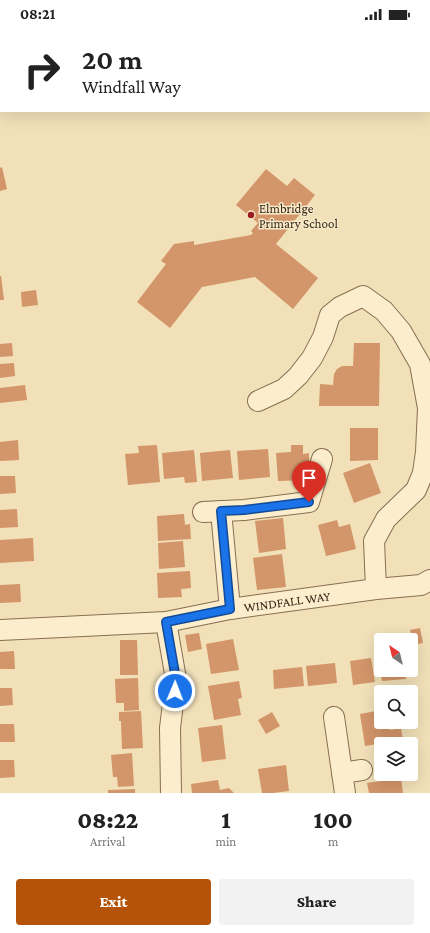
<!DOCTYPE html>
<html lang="en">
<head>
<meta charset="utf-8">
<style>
  :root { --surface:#fff; --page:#f2f2f2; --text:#222; --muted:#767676; --accent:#b45309 }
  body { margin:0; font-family:"Crimson Pro",serif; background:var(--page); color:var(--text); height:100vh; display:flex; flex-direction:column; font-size:15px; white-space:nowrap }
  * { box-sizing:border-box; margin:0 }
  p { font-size:13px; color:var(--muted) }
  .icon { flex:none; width:22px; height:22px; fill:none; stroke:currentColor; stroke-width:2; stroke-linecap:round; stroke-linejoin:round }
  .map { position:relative; height:765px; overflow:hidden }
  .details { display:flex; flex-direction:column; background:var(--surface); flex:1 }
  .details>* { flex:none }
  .hud { position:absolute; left:0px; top:0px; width:430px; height:84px; box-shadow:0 4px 16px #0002; background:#fff; color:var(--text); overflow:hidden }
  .needle { width:26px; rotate:325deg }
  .controls { position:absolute; left:374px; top:605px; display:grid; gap:8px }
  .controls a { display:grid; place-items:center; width:44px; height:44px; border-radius:4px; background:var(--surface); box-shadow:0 4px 16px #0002; font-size:20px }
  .pin { position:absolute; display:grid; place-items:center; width:34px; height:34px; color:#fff; margin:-41px -17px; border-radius:50% 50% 50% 0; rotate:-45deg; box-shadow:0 0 4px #0007 }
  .pin .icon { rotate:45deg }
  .me { position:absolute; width:44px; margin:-22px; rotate:1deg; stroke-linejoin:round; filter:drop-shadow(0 0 3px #0008) }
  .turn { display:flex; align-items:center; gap:14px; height:84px; padding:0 16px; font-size:18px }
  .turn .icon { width:52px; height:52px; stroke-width:2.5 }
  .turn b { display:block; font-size:28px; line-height:34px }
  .eta { display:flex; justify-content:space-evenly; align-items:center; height:68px; text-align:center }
  .eta b { font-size:24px; font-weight:800; line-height:28px }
  .button { display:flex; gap:8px; margin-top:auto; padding:8px 16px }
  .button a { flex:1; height:46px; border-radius:4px; background:var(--accent); color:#fff; font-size:16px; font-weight:800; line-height:46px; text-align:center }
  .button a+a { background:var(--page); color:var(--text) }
  .status { display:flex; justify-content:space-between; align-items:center; height:28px; padding:0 20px; background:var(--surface); direction:ltr }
  .status svg { height:11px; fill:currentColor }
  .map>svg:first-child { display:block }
  .building { fill:#d3956a }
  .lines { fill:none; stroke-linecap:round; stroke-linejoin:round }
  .minor-casing { stroke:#886e52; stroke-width:22 }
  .minor { stroke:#fcedcc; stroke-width:20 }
  .route-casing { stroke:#114b97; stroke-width:10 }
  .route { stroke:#1a73e8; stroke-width:7 }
  .poi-dot { fill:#9c1d1f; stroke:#f8eac8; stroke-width:1.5 }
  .labels { text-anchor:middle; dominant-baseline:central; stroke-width:3; stroke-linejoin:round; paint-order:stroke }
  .poi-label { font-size:13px; fill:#362719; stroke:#f8eac8; text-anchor:start }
  .street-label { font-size:13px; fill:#362719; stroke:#f8eac8 }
</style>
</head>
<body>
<div class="status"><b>08:21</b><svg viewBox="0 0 49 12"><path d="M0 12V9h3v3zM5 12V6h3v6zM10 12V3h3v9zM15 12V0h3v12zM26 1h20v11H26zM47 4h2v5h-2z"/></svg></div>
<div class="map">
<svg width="430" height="765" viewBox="0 0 430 765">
  <rect width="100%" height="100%" fill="#f1e0b8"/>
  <!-- building -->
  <g class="building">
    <path d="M2,139L7,161L0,163V140Z"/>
    <path d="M266,141L287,158L294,150L315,167L276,216L318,250L293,281L255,249L202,259L170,300L137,274L166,236L161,233L174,216L194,213V217L251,207L253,205L251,203L258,195L236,177Z"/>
    <path d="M0,248H1L4,272H0Z"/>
    <path d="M36,262L38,277L22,279L21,264Z"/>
    <path d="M12,315L13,328L0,329V316Z"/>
    <path d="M354,315H380L379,378H319L320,356L333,357L334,346L337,341L342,338H353Z"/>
    <path d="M14,335L15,348L0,350V336Z"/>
    <path d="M25,357L27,372L0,375V360Z"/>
    <path d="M350,400H378V432L350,433Z"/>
    <path d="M18,412L19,432L0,433V414Z"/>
    <path d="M157,417L160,454L128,457L125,426L139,425L138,418Z"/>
    <path d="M291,417H303V426L309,425L310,452L278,453L276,425L291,424Z"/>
    <path d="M268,421L270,449L239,452L237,423Z"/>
    <path d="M194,422L197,454L185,455L184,449L164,451L162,425Z"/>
    <path d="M230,422L233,450L202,453L200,425Z"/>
    <path d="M370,435L381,465L354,475L343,445Z"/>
    <path d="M0,448H15L16,465L0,466Z"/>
    <path d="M17,481L18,499L0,500V482Z"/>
    <path d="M184,486L185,497L190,496L191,511L158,513L157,488Z"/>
    <path d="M283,490L286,521L259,525L255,493Z"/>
    <path d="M337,492L339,499L350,496L356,521L326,528L318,497Z"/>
    <path d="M33,510L34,533L0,535V512Z"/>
    <path d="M183,513L185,539L159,541L158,515Z"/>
    <path d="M282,526L286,559L257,562L253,530Z"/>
    <path d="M190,543L191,560L181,561L182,569L158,570L157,545Z"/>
    <path d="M20,556L21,574L0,575V557Z"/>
    <path d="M420,600L423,615L413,617L410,602Z"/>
    <path d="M199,605L202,621L188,624L185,607Z"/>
    <path d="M233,611L239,642L211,646L206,616Z"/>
    <path d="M120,612H137L138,647H120Z"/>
    <path d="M378,622H381V638H380Z"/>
    <path d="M14,623L15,641H0V624Z"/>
    <path d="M371,630L375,654L353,657L350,633Z"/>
    <path d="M335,635L337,655L308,658L306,638Z"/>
    <path d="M302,639L304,658L274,661L273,642Z"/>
    <path d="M380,642H405L406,651L382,653Z"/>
    <path d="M138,650L139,682L124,683V675H116L115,651Z"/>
    <path d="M239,653L242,670L238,671L241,687L214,692L208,658Z"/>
    <path d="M0,660H12L13,677L0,678Z"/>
    <path d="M381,682V694H389L390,702L401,700L403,712L365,718L360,686Z"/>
    <path d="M141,683L143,720L122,721L121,693H119V684Z"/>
    <path d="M272,684L280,698L266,706L258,692Z"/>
    <path d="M0,696H14L15,714H0Z"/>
    <path d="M222,697L226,731L202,734L198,700Z"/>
    <path d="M132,725L134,758L118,759L117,749H113L111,727Z"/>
    <path d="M0,732H14L15,749L0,750Z"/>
    <path d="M286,737L289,763L273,765H262L258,741Z"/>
    <path d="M401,750L403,765H369L367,755Z"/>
    <path d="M218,752L220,762L229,760L234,765H192L191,756Z"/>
    <path d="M135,761V765H108V762Z"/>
  </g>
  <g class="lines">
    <!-- minor casing -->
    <g class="minor-casing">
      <g id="minor">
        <path d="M258,373L284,361L298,348L312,330L323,309L330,287L340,279L363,268L384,283L401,303L420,336L428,380L426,424L423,445L416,462L386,491L374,513L376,561"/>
        <path d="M221,483L230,581"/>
        <path d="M203,484L244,482L309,474L322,431"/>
        <path d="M166,594L176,651L170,700L171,765"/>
        <path id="s1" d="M0,602L166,594L230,581L376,561L421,557L430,552"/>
        <path d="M334,689L345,765"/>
        <path d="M342,745L362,742"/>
      </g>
    </g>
    <!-- minor -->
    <use href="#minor" class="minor"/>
  </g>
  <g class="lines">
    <!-- route casing -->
    <g class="route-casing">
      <path id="route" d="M175,663L176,651L166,594L230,581L221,483L244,482L309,474"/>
    </g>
    <!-- route -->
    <use href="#route" class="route"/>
  </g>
  <!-- markers -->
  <circle class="poi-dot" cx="251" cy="187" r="4"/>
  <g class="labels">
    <!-- poi labels -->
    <g class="poi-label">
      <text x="259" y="180">Elmbridge<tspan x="259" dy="15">Primary School</tspan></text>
    </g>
    <!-- street labels -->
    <g class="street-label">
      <text stroke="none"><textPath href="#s1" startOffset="289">WINDFALL WAY</textPath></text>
    </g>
  </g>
</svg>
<div class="controls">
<a><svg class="needle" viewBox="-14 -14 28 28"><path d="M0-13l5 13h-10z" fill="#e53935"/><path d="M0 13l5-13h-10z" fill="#767676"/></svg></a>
<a><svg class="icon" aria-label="search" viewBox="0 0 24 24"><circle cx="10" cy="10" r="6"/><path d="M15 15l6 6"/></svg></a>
<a><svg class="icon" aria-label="layers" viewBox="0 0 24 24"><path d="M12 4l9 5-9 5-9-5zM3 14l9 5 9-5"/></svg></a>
</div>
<div class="pin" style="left:309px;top:474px;background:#d93025"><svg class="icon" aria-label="arrive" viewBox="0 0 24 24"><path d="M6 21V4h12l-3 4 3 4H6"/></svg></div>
<svg class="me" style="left:175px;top:663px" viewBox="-20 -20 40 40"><circle r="17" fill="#1a73e8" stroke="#fff" stroke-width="3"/><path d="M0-11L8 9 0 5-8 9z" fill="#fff"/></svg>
<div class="hud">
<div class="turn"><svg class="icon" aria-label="right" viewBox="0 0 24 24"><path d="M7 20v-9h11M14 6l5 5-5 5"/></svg><div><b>20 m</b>Windfall Way</div></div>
</div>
</div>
<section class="details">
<div class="eta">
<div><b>08:22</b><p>Arrival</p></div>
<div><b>1</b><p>min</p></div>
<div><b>100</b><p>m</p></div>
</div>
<div class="button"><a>Exit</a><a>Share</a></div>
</section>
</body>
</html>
